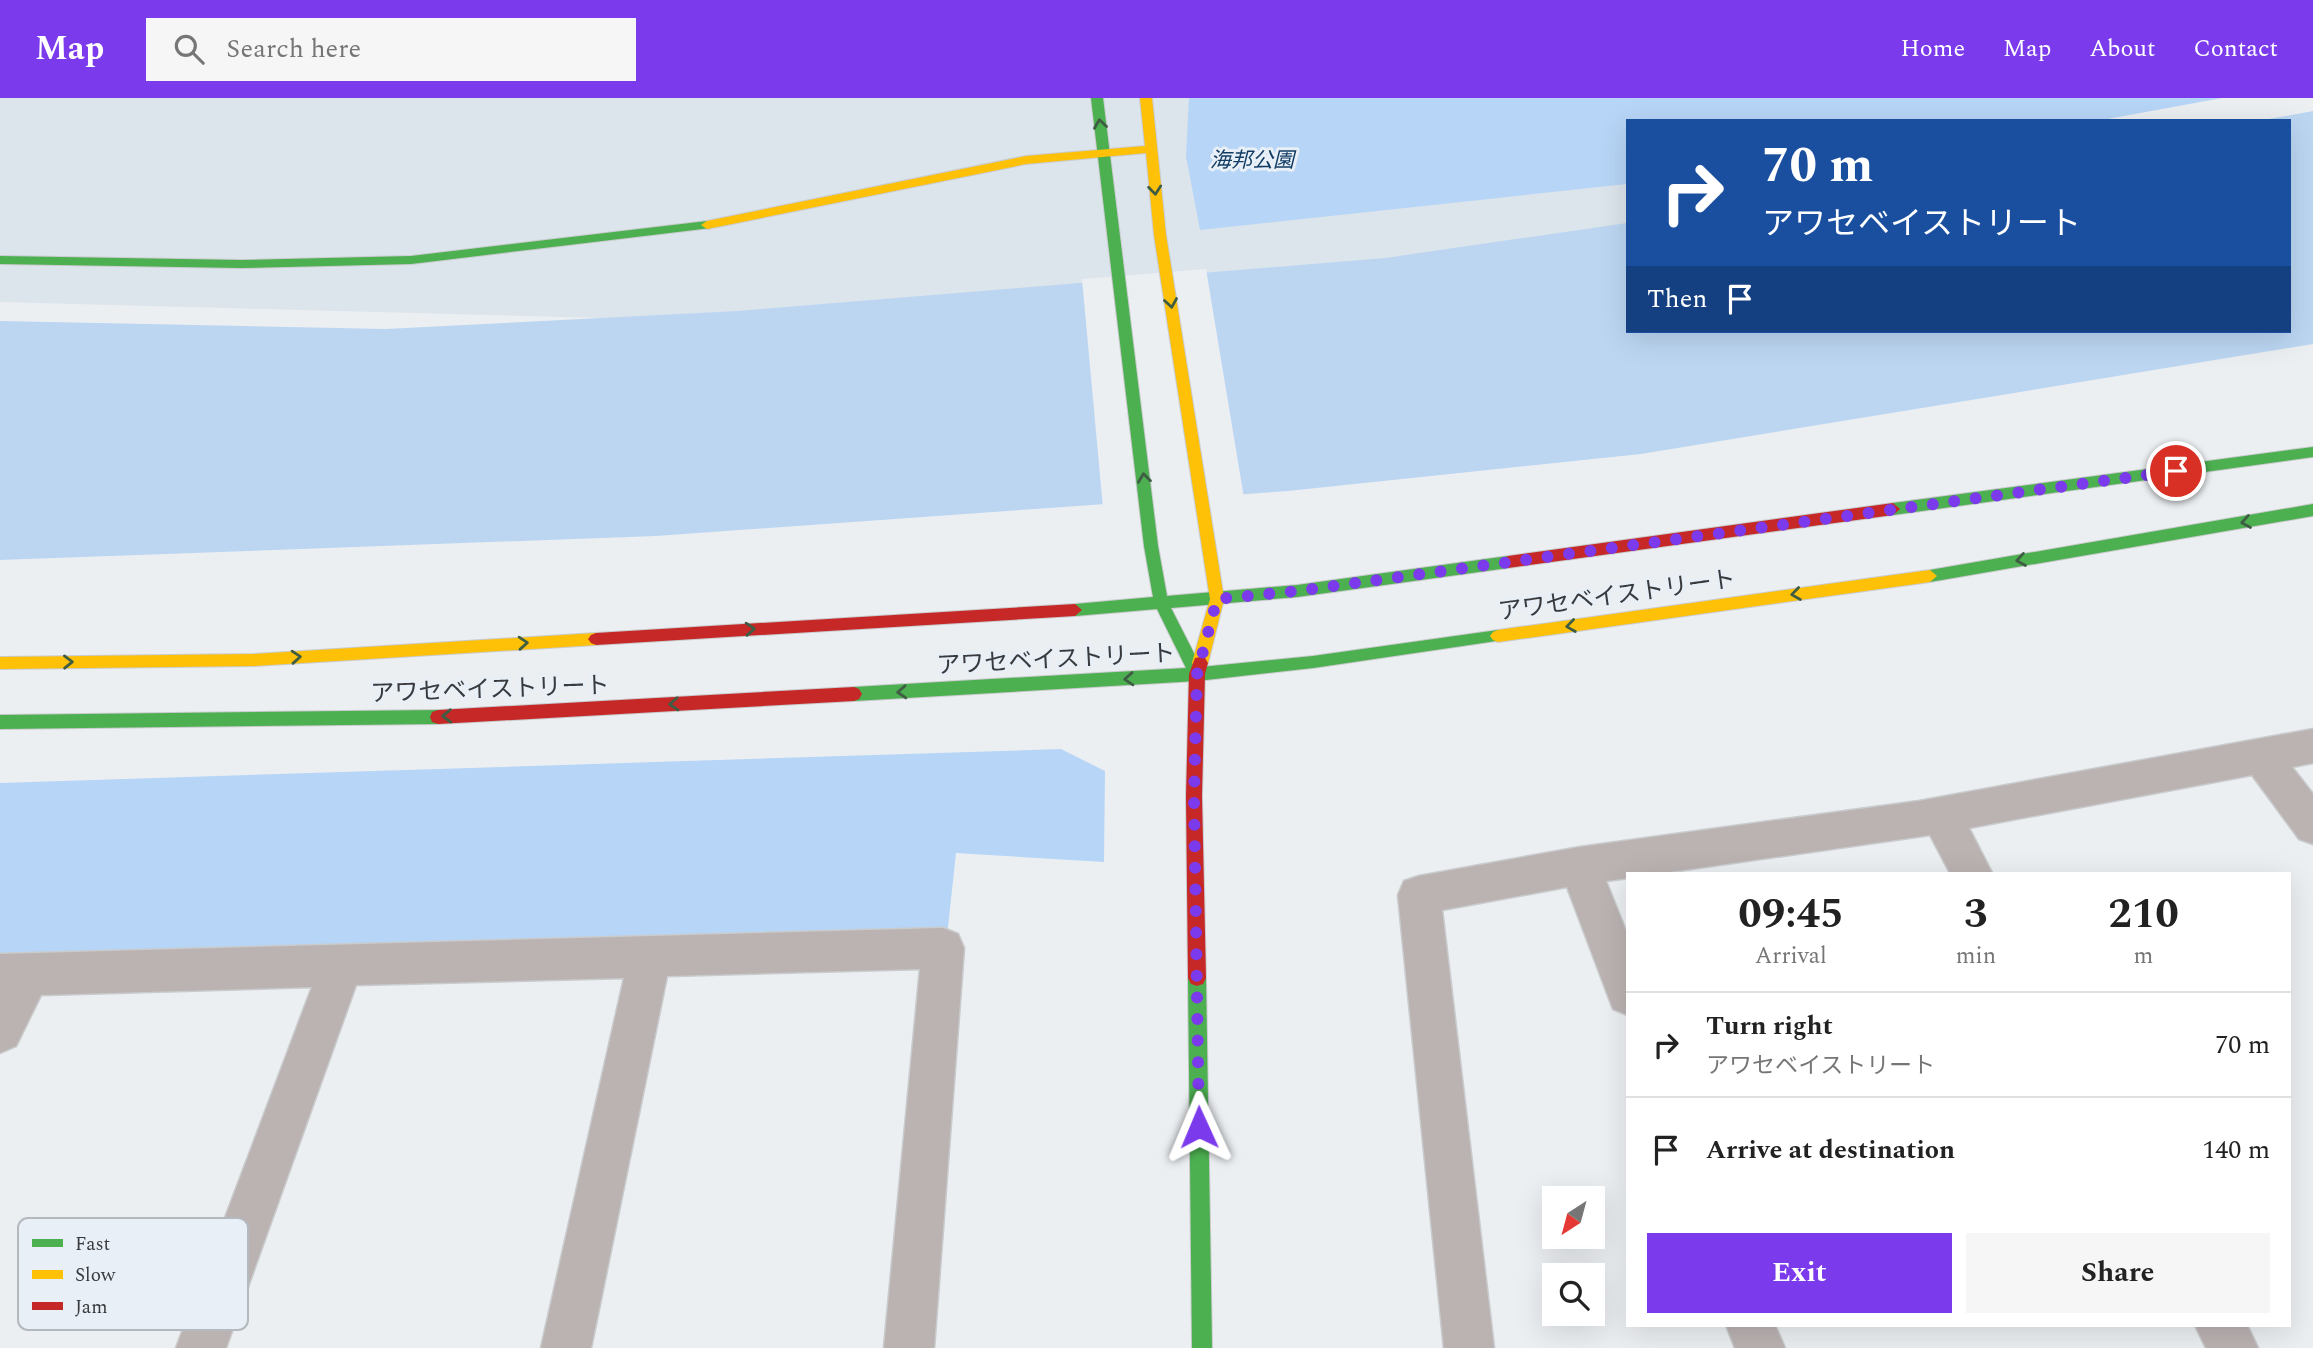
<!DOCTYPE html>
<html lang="en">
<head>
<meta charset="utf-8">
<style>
  :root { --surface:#fff; --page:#f6f6f6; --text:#222; --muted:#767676; --line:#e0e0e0; --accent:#7c3aed }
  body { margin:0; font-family:Spectral,"Noto Sans JP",serif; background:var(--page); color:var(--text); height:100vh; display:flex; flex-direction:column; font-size:26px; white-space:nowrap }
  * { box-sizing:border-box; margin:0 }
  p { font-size:23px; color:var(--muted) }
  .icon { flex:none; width:38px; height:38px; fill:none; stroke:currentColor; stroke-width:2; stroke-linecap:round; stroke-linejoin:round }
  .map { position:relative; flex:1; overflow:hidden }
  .sheet { position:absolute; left:1626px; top:774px; width:665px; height:455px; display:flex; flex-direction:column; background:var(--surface); border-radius:0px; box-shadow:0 7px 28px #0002 }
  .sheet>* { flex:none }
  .hud { position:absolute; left:1626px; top:21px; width:665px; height:214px; border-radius:0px; box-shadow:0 7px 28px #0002; background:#1a4fa0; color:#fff; overflow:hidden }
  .needle { width:46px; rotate:216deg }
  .tools { position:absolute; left:1542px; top:1088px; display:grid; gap:14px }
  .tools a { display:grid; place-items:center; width:63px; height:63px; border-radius:0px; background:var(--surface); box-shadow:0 7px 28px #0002; font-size:35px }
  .pin { position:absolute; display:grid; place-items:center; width:60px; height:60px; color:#fff; margin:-30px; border:4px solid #fff; border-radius:50%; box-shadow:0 2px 7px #0007 }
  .me { position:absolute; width:77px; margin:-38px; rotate:359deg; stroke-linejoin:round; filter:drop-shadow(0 0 5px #0008) }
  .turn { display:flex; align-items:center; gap:24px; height:147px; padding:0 21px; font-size:32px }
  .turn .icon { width:91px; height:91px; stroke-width:2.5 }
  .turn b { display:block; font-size:49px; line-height:60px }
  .then { display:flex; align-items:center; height:66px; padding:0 21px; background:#0003; gap:14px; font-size:26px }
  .eta { display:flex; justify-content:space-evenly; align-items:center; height:119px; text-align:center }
  .eta b { font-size:42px; font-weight:700; line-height:49px }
  .button { display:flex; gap:14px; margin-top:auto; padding:14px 21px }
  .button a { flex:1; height:80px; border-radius:0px; background:var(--accent); color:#fff; font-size:28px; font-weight:700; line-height:80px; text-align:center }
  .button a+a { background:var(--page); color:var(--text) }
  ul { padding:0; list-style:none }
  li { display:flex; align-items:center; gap:21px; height:105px; padding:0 21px; border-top:2px solid var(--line) }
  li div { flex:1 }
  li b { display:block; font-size:26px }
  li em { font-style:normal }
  header { display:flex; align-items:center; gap:42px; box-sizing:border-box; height:98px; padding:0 35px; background:var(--accent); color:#fff }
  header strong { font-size:33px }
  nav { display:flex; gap:38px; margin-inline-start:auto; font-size:24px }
  .search { width:490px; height:63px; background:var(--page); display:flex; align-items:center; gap:18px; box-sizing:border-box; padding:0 24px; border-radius:0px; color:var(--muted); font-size:26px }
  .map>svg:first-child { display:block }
  .built { fill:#dce4ec }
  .green { fill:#b7d5f6 }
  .water { fill:#bcd6f2 }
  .pier { fill:#eceff2 }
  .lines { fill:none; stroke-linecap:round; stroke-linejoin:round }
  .street-casing { stroke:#c9cbcd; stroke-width:3 }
  .fast-casing { stroke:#c9cbcd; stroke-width:2 }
  .slow-casing { stroke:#c9cbcd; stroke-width:2 }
  .jam-casing { stroke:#c9cbcd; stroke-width:2 }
  .street { fill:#bbb2b2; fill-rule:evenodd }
  .fast { fill:#4caf50; fill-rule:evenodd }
  .slow { fill:#ffc107; fill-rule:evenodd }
  .jam { fill:#c62828; fill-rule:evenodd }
  .oneway { stroke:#3e5d43 }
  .route { stroke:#7c3aed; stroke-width:12; stroke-dasharray:0 21.6 }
  .labels { text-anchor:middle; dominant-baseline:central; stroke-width:6; stroke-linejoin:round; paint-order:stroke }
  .far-park-label { font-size:21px; font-style:italic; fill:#113c64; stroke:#e8eff6 }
  .street-label { font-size:24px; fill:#383a3d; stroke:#e8eff6 }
  .key { fill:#e8eff6; stroke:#b3b9be; stroke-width:2 }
  .key-label { font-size:19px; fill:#383a3d }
</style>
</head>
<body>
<header>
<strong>Map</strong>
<div class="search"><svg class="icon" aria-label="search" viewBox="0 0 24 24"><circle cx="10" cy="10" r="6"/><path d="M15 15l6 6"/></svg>Search here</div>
<nav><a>Home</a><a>Map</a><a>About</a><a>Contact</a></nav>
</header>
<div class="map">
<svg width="2313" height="1250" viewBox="0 0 2313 1250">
  <rect width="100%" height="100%" fill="#eceff2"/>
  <!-- built -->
  <path class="built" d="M0,0H2151L2057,23H1628L1627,126L1175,235L0,204Z"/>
  <!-- green -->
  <g class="green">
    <path d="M1189,0H2222L2097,23H1628L1627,86L1200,132L1186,58Z"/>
    <path d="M1061,651L1105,673L1104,764L956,755L946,848L0,868V685Z"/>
  </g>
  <!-- water -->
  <path class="water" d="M2313,13V246L1641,356L1288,393L656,438L0,462V223L385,231L738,213L1385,160L1627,125L1628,233H2289V23H2258Z"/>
  <!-- pier -->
  <path class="pier" d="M1206,171L1244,400L1103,410L1082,181Z"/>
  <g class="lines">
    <!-- street casing -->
    <g class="street-casing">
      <g id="street">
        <path d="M2313,631V665L2292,669L2313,696V746L2299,741L2252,677L1969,730L1992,775H1950L1930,737L1663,775H1628V780L1606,783L1628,838V917L1613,911L1567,789L1442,812L1494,1250H1444L1398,797L1404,783L1419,778L1580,749L1919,703Z"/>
        <path d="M943,830L958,836L964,850L934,1250H884L920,871L667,878L591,1250H541L624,880L356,887L226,1250H176L312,889L41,897L16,948L0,955V856Z"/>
        <path d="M1726,1227H1775L1785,1250H1735Z"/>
        <path d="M2195,1227H2247L2258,1250H2206Z"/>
      </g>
    </g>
    <!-- fast casing -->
    <g class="fast-casing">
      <g id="fast">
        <path d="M1091,0H1103L1158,448L1167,498L1297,487L1508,458L1515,464L1508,470L1297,499L1171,510L1201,569L1313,558L1498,532L1503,534L1506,538L1503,542L1313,570L1197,583L854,603L849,601L846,596L849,591L854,589L1186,570L1157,511L1075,518L1068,512L1075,506L1153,499L1144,448Z"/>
        <path d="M707,123L713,127L711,130L411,166L241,170L0,166V158L241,162L411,158Z"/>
        <path d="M2313,349V359L1893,417L1886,411L1893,405Z"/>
        <path d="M2313,406V418L1930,484L1923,478L1930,472Z"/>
        <path d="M438,612L444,614L446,619L444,624L438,626L0,631V617Z"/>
        <path d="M1197,872L1203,874L1206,880L1212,1250H1192L1188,880L1191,874Z"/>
      </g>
    </g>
    <!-- slow casing -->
    <g class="slow-casing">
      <g id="slow">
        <path d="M1140,0H1152L1166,137L1224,501L1208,565L1205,570H1195L1192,565L1210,501L1154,137L1146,55L1026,66L707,131L701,127L707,123L1026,58L1145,48Z"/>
        <path d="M1930,472L1937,478L1930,484L1498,544L1493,542L1490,538L1493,534L1498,532Z"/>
        <path d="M596,535L601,537L604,541L601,545L596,547L254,568L0,571V559L254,556Z"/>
      </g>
    </g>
    <!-- jam casing -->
    <g class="jam-casing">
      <g id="jam">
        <path d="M1893,405L1900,411L1893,417L1508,470L1501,464L1508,458Z"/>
        <path d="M1075,506L1082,512L1075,518L596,547L591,545L588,541L591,537L596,535Z"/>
        <path d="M1200,559L1205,560L1208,565L1205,576L1202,698L1206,880L1203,886L1197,888L1191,886L1188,880L1186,698L1189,576L1195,560Z"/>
        <path d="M854,589L859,591L862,596L859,601L854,603L438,626L432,624L430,619L432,614L438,612Z"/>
      </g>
    </g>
    <!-- street -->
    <use href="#street" class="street"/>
    <!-- fast -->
    <use href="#fast" class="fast"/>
    <!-- slow -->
    <use href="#slow" class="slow"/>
    <!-- jam -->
    <use href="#jam" class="jam"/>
  </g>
  <!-- one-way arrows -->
  <defs><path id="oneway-chevron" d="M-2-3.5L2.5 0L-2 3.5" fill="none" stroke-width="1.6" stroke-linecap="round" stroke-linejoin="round" transform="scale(1.75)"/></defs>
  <g class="oneway">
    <use href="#oneway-chevron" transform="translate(1100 26) rotate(-98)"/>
    <use href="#oneway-chevron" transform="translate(1155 92) rotate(84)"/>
    <use href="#oneway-chevron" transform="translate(1171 205) rotate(81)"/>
    <use href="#oneway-chevron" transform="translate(1144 380) rotate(-97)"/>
    <use href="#oneway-chevron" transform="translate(2246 424) rotate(170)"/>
    <use href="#oneway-chevron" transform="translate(2021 462) rotate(170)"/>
    <use href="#oneway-chevron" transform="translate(1796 496) rotate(172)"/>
    <use href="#oneway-chevron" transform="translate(1571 528) rotate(172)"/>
    <use href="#oneway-chevron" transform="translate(750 531) rotate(-4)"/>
    <use href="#oneway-chevron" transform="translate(523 545) rotate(-4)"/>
    <use href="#oneway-chevron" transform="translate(296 559) rotate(-4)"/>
    <use href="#oneway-chevron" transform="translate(68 564) rotate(-1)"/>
    <use href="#oneway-chevron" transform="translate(1129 581) rotate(176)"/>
    <use href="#oneway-chevron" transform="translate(902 594) rotate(177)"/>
    <use href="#oneway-chevron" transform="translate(674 606) rotate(177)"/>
    <use href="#oneway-chevron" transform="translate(447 618) rotate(178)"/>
  </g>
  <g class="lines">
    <!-- route -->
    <path class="route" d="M1199,1029L1194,698L1197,576L1217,501L1297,493L2176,373"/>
  </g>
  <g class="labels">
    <!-- far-park labels -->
    <g class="far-park-label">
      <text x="1252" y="63">海邦公園</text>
    </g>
    <!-- street labels -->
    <g class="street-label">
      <text transform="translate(1617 498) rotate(-8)">アワセベイストリート</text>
      <text transform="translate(1056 562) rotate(-3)">アワセベイストリート</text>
      <text transform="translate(490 592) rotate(-2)">アワセベイストリート</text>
    </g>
  </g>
  <!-- legend -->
  <rect x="18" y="1120" width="230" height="112" rx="10" class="key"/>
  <rect x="32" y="1141" width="31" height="8" fill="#4caf50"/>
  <rect x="32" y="1172" width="31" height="9" fill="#ffc107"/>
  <rect x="32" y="1204" width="31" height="8" fill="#c62828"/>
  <g class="key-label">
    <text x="75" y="1152">Fast</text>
    <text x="75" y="1183">Slow</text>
    <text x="75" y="1215">Jam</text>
  </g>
</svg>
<div class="tools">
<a><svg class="needle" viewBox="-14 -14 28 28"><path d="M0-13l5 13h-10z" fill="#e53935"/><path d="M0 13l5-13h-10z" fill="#767676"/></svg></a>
<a><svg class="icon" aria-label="search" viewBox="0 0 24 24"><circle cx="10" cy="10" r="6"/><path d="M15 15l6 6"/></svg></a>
</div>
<div class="pin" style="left:2176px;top:373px;background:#d93025"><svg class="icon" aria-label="arrive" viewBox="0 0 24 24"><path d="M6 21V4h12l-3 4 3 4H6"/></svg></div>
<svg class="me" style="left:1199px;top:1029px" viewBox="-20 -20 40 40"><path d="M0-17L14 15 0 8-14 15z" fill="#7c3aed" stroke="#fff" stroke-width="4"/></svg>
<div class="hud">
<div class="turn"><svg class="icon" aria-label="right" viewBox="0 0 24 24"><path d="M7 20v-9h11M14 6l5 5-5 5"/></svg><div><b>70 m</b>アワセベイストリート</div></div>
<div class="then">Then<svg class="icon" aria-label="arrive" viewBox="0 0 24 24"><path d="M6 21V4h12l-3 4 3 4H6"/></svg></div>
</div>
<section class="sheet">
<div class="eta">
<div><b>09:45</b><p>Arrival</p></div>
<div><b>3</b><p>min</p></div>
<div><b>210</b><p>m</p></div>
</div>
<ul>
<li><svg class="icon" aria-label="right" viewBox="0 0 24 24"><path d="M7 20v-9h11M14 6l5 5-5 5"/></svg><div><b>Turn right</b><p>アワセベイストリート</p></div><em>70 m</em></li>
<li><svg class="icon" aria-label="arrive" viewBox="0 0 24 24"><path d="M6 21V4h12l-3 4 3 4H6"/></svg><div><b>Arrive at destination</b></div><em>140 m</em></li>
</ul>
<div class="button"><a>Exit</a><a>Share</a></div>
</section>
</div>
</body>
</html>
